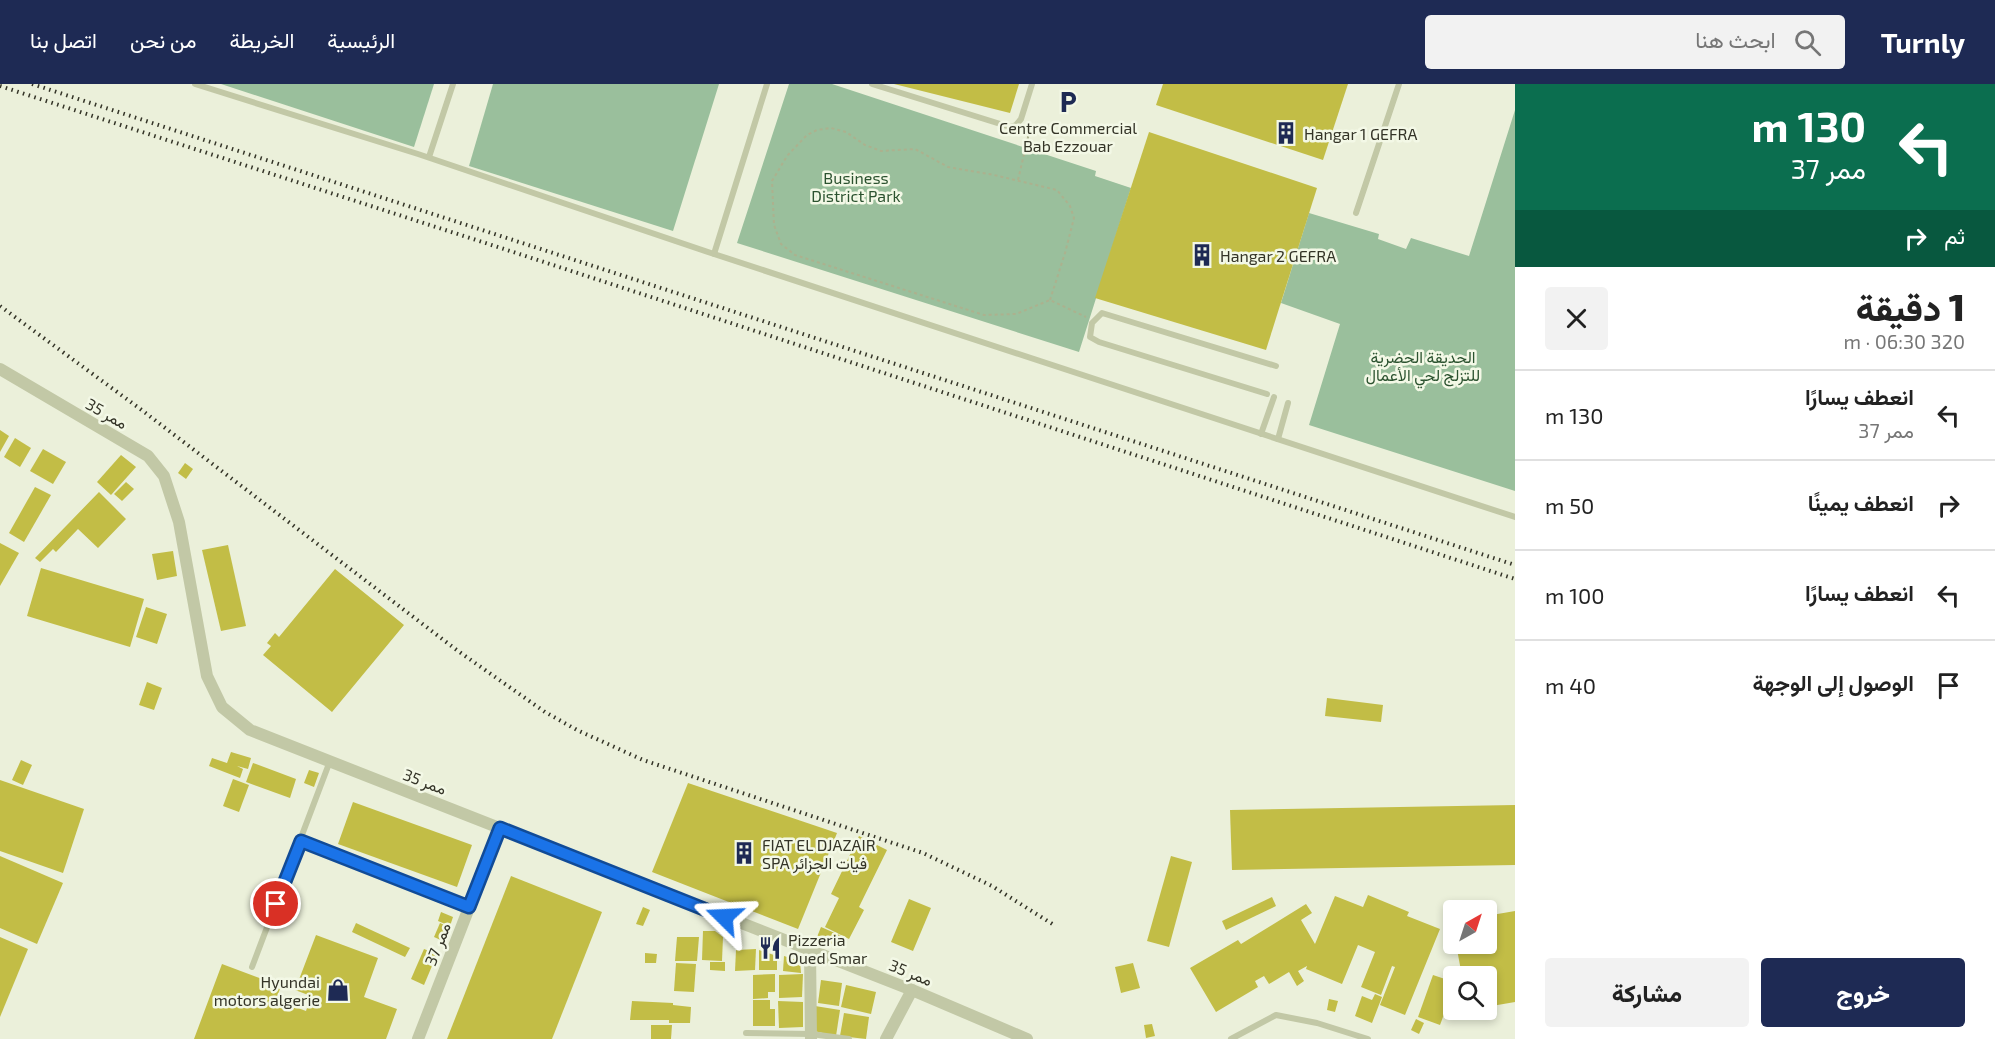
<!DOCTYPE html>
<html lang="ar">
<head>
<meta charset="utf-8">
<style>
  :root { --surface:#fff; --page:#f2f2f2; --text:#222; --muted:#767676; --line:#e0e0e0; --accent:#1e2a54 }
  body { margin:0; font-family:"Exo 2",Vazirmatn,sans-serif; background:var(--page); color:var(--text); direction:rtl; height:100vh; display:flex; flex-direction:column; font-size:22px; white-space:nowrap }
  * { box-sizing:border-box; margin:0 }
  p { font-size:20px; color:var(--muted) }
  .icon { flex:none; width:33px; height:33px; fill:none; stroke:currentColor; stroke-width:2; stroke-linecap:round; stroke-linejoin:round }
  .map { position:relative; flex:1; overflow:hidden; direction:ltr }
  .sheet { display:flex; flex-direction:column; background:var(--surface); width:480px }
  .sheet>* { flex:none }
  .banner { background:#0b6e4f; color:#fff; overflow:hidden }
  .needle { width:39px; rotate:39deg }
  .controls { position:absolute; left:1443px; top:816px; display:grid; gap:12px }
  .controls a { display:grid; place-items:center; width:54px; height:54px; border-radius:6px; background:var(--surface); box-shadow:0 3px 9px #0003; font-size:30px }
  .pin { position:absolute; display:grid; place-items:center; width:51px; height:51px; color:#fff; margin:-26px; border:3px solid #fff; border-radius:50%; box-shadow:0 2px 6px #0007 }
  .me { position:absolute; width:66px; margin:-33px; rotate:291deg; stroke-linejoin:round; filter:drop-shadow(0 0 4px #0008) }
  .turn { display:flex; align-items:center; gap:21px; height:126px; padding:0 30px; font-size:27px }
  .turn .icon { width:78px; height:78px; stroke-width:2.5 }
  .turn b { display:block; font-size:42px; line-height:51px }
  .then { display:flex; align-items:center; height:57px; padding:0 30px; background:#0003; gap:12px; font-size:22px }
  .round { display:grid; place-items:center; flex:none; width:63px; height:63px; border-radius:6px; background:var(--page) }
  .overview { display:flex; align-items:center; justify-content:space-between; height:102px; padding:0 30px }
  h1 { font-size:36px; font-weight:800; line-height:45px }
  .button { display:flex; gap:12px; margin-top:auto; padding:12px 30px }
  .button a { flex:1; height:69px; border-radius:6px; background:var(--accent); color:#fff; font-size:24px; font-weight:800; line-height:69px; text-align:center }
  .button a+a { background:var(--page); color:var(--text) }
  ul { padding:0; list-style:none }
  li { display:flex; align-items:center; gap:18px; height:90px; padding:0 30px; border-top:2px solid var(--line) }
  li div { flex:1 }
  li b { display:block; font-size:22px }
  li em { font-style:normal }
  header { display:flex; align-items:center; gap:36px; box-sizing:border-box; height:84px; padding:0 30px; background:var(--accent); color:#fff }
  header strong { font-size:28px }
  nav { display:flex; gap:33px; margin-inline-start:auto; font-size:21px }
  .search { width:420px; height:54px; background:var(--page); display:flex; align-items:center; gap:15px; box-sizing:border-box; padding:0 21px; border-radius:6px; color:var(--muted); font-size:22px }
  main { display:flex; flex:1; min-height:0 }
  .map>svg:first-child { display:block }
  .green { fill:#9abf9c }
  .building { fill:#c2bd46 }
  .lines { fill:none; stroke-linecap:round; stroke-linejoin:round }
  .path { stroke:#acb18e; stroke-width:2; stroke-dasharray:3 3; stroke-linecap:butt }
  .lane { stroke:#c2c8a6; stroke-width:6 }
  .street { stroke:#c2c8a6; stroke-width:12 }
  .rail { stroke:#343427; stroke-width:4; stroke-dasharray:1.5 4.5; stroke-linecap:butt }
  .route-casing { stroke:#114b97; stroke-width:15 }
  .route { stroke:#1a73e8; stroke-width:10 }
  .labels { text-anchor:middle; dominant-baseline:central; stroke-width:5; stroke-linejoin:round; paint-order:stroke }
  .poi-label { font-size:16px; fill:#343427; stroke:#f3f8e6; text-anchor:start }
  .park-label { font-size:16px; fill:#2b522f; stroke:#f3f8e6 }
  .street-label { font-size:16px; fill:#343427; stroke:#f3f8e6 }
</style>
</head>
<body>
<header>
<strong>Turnly</strong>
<div class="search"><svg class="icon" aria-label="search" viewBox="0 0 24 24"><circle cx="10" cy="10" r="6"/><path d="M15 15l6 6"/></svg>ابحث هنا</div>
<nav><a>الرئيسية</a><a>الخريطة</a><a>من نحن</a><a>اتصل بنا</a></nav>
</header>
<main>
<section class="sheet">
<div class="banner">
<div class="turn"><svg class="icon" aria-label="left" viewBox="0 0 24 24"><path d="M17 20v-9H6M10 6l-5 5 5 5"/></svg><div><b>130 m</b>ممر 37</div></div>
<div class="then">ثم<svg class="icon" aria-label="right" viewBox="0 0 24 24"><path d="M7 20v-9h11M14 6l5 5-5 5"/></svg></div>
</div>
<div class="overview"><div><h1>1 دقيقة</h1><p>320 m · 06:30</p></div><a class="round"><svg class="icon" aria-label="close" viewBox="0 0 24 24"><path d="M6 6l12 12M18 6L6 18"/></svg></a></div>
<ul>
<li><svg class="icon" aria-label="left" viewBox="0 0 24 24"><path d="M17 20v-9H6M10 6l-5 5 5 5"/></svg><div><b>انعطف يسارًا</b><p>ممر 37</p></div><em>130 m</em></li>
<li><svg class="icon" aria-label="right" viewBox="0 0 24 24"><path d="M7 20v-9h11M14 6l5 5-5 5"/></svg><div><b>انعطف يمينًا</b></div><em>50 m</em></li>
<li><svg class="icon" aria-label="left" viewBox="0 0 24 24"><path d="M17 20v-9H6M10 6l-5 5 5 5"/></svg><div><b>انعطف يسارًا</b></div><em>100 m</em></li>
<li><svg class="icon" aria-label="arrive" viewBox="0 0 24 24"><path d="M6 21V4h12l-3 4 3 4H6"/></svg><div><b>الوصول إلى الوجهة</b></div><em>40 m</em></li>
</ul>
<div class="button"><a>خروج</a><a>مشاركة</a></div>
</section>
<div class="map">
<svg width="1515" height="955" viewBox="0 0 1515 955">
  <rect width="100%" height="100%" fill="#ebf0da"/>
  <!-- green -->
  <g class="green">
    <path d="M221,0H434L414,63Z"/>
    <path d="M493,0H719L673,147L469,82Z"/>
    <path d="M789,0H832L1096,87L1095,92L1131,104L1079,268L737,159Z"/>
    <path d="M1515,26V407L1309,341L1340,240L1281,219L1309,129L1379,150L1378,155L1406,165L1411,154L1469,172Z"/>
  </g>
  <!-- building -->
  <g class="building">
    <path d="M894,0H1019L1010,29Z"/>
    <path d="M1163,0H1348L1323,76L1156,21Z"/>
    <path d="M1149,48L1317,104L1266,266L1095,214Z"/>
    <path d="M0,346L9,352L0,368Z"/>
    <path d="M15,354L31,364L20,383L4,373Z"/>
    <path d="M43,365L66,378L53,400L30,387Z"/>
    <path d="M121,371L136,383L111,411L97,398Z"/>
    <path d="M185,379L193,385L186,395L178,389Z"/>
    <path d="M126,398L134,405L122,417L114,410Z"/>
    <path d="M35,403L51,411L24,458L9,449Z"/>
    <path d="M99,408L126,435L98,464L78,445L56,468L53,465L40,478L35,474Z"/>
    <path d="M0,459L19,469L0,502Z"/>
    <path d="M228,461L246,542L221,547L202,466Z"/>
    <path d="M173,467L177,492L157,496L152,470Z"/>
    <path d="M41,484L144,515L130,563L27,532Z"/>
    <path d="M335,485L404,541L332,628L263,571L271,562L267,559L275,549L279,553Z"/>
    <path d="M146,523L167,530L157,560L136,553Z"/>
    <path d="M147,598L162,604L154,626L139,621Z"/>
    <path d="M1327,614L1383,621L1381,638L1325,632Z"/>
    <path d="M231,668L251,674L248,685L237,682L243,685L240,694L209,682L212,674L227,679Z"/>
    <path d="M21,676L32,681L23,701L12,696Z"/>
    <path d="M253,679L296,695L290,714L246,698Z"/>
    <path d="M309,686L319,689L314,703L304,699Z"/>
    <path d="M233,695L249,701L239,728L223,722Z"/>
    <path d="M0,696L84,725L63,789L0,767Z"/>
    <path d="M688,699L837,749L798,845L652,788Z"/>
    <path d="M353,718L472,761L457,803L338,760Z"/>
    <path d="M1515,721V781L1232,786L1230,726Z"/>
    <path d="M859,752L887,766L859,823L864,826L849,855L825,843L839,814L831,810Z"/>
    <path d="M0,772L63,799L37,860L0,844Z"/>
    <path d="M1171,772L1192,778L1169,863L1147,857Z"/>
    <path d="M511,792L602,828L552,955H447Z"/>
    <path d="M1368,811L1409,828L1407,832L1440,845L1405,931L1380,921L1395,883L1392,882L1381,911L1361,903L1375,868L1358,861L1342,900L1306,885L1307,882L1298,887L1304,897L1297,902L1289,888L1269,900L1264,892L1255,897L1258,903L1216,928L1190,884L1238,856L1241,860L1306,820L1312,829L1301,836L1315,860L1335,812L1363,823Z"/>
    <path d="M1272,813L1276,822L1226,846L1222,837Z"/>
    <path d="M909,815L931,824L913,867L891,858Z"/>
    <path d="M643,823L650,826L643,842L636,840Z"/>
    <path d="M1515,827V918L1486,923V892H1462L1456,860H1486V832Z"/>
    <path d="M441,828L453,833L450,842L438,837Z"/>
    <path d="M356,839L410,864L405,873L352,848Z"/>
    <path d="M440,839L449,843L443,857L434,853Z"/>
    <path d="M821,843L844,853L839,863L817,853Z"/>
    <path d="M703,847H715L723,853L722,877L702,876Z"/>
    <path d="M316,851L378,874L364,913L397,925L386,955H194L222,880L281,902L276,916L306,927L311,912L295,906Z"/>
    <path d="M0,853L28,865L0,933Z"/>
    <path d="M677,853H699L697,877H675Z"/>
    <path d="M424,865L437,870L424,901L411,895Z"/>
    <path d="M756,865L755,886L735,887L736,866Z"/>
    <path d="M759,866L777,872V886H759Z"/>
    <path d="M645,869L657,870L656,879H645Z"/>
    <path d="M784,872L800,877L801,889L783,887Z"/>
    <path d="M710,878H725V887L710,886Z"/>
    <path d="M676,879L696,880L694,908L674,907Z"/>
    <path d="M1133,879L1140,904L1121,909L1115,883Z"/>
    <path d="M775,890V908H768V914L753,915V891Z"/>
    <path d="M803,890L802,913L779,914V891Z"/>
    <path d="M1433,891L1454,898V904L1440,941L1418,933Z"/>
    <path d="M821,896L842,899L839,922L818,919Z"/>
    <path d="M846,901L876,908L871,930L841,923Z"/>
    <path d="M1375,910L1382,913L1372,939L1355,932L1362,912L1372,916Z"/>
    <path d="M1329,915L1338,917L1335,928L1327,926Z"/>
    <path d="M753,916H770V925H775V942H753Z"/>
    <path d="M632,917L673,919V921L691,923L690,939H669V936H630Z"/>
    <path d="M778,917L803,918V943L779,944Z"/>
    <path d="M815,922L840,926L836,952L814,947Z"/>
    <path d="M844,929L869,933L866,955L840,952Z"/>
    <path d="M1416,935L1424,939L1419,950L1411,946Z"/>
    <path d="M1152,940L1155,952L1146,954L1144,941Z"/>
    <path d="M651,941H672L671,955H651Z"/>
  </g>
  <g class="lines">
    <!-- path -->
    <g class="path">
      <path d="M1018,96L1029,49"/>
      <path d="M1050,216L1065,169L1074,134L1070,122L1057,106L994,91L948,83L915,65L881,67L865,61L846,48L831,44L817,46L807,51L787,72L772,97L774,141L781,160L795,171L984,231L1016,230L1050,216L1086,233"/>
    </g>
    <!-- lane -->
    <g class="lane">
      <path d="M195,0L418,70L714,170L1515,433"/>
      <path d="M872,0L1010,43L1016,41L1021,35L1032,0"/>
      <path d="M429,73L453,0"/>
      <path d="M1356,129L1399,0"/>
      <path d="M714,170L767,0"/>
      <path d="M1267,310L1099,258L1090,253L1092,239L1102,229L1276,282"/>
      <path d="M1261,350L1274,313"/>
      <path d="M1278,355L1288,319"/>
      <path d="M301,757L469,823"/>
      <path d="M252,883L330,677"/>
      <path d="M746,949L811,950L849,955"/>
      <path d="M1231,955L1276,931L1317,939L1368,955"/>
    </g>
    <!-- street -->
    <g class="street">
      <path d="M0,285L148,372L164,392L179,438L207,592L222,623L250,646L912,906L1027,955"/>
      <path d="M810,866L811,955"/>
      <path d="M418,955L500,744"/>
      <path d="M886,955L912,906"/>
    </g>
    <!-- rail -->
    <g class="rail">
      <path d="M32,0L1515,481"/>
      <path d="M0,2L504,165L1515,495"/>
      <path d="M0,222L139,324L458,567L545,628L577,646L643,676L923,769L992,802L1054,841"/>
    </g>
  </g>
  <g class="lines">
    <!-- route casing -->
    <g class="route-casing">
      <path id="route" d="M276,820L301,757L469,823L500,744L724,833"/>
    </g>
    <!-- route -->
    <use href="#route" class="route"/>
  </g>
  <!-- icons -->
  <defs>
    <g id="parking-bare" transform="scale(1.8)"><path d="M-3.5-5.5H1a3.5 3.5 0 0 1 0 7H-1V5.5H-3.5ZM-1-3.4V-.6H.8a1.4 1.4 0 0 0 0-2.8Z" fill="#1e2a54" stroke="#f3f8e6" stroke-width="2.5" paint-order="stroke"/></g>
    <g id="building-bare" transform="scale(1.8)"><path d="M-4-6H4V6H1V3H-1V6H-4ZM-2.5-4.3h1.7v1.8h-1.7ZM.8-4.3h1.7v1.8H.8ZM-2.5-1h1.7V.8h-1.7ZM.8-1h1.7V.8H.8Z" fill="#1e2a54" stroke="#f3f8e6" stroke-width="2.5" paint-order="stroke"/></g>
    <g id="restaurant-bare" transform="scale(1.8)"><path d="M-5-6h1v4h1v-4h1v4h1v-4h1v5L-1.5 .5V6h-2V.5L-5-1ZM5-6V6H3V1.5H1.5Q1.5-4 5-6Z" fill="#1e2a54" stroke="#f3f8e6" stroke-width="2.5" paint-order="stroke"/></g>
    <g id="shop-bare" transform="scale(1.8)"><path d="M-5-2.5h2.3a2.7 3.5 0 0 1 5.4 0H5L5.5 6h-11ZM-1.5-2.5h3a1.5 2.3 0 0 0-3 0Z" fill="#1e2a54" stroke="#f3f8e6" stroke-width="2.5" paint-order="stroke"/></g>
  </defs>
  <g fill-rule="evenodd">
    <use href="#parking-bare" x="1068" y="18"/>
    <use href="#building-bare" x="1286" y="49"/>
    <use href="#building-bare" x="1202" y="171"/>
    <use href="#building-bare" x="744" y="769"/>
    <use href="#restaurant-bare" x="770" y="864"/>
    <use href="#shop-bare" x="338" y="906"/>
  </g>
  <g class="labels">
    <!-- poi labels -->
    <g class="poi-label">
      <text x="1068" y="43" text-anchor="middle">Centre Commercial<tspan x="1068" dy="18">Bab Ezzouar</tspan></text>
      <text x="1304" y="49">Hangar 1 GEFRA</text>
      <text x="1220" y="171">Hangar 2 GEFRA</text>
      <text x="762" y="760">FIAT EL DJAZAIR<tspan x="762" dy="18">SPA فيات الجزائر</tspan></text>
      <text x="788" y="855">Pizzeria<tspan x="788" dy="18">Oued Smar</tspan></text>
      <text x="320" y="897" text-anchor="end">Hyundai<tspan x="320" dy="18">motors algerie</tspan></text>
    </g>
    <!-- park labels -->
    <g class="park-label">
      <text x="856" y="93">Business<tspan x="856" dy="18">District Park</tspan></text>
      <text x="1423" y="272">الحديقة الحضرية<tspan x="1423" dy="18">للتزلج لحي الأعمال</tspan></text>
    </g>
    <!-- street labels -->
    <g class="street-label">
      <text transform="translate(107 329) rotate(30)">ممر 35</text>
      <text transform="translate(425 697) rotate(21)">ممر 35</text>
      <text transform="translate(437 860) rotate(-69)">ممر 37</text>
      <text transform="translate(911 888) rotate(22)">ممر 35</text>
    </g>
  </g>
</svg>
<div class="controls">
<a><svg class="needle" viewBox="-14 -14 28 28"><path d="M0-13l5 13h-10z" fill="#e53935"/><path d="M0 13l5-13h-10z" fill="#767676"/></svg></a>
<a><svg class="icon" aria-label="search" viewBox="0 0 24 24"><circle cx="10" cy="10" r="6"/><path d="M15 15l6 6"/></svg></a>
</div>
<div class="pin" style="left:276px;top:820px;background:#d93025"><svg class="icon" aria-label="arrive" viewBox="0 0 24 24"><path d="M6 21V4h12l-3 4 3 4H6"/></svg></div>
<svg class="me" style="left:724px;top:833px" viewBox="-20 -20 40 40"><path d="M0-17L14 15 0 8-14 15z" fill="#1a73e8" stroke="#fff" stroke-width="4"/></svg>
</div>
</main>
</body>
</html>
